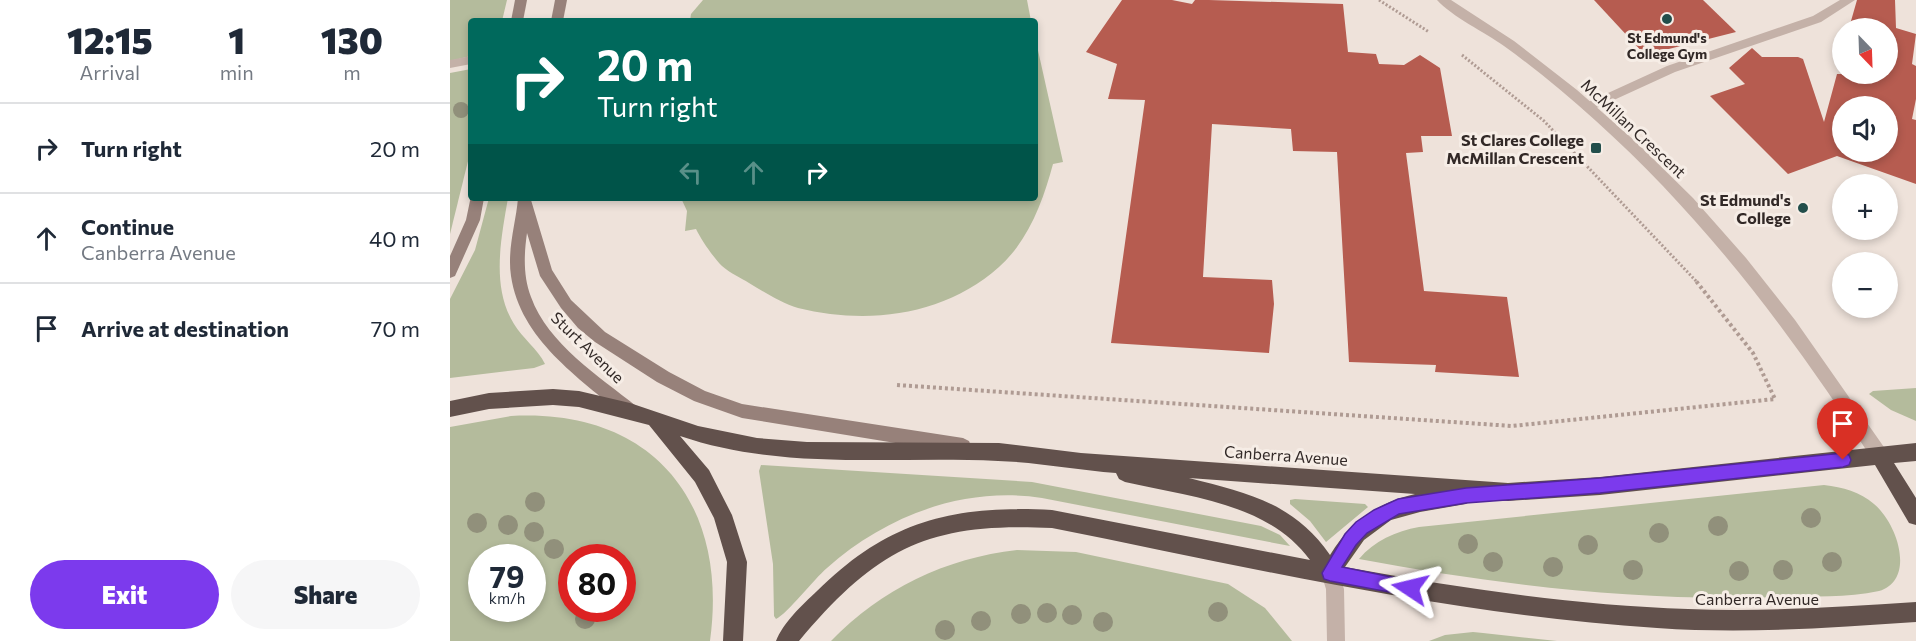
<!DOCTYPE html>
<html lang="en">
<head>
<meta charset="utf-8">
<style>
  :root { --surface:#fff; --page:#f6f6f7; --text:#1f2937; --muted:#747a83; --line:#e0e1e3; --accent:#7c3aed }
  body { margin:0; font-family:Commissioner,sans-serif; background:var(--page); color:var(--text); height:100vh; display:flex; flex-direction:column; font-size:22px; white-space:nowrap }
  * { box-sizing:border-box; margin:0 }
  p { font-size:20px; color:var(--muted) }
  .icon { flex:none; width:33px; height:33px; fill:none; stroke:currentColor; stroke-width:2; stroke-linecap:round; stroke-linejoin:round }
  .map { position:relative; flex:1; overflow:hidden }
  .details { display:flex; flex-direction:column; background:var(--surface); width:450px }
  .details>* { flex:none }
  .guide { position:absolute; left:18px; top:18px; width:570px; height:183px; border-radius:6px; box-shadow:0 3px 9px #0003; background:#00695c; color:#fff; overflow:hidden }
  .needle { width:39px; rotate:157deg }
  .fabs { position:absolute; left:1382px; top:18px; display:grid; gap:12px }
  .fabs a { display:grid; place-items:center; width:66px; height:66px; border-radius:50%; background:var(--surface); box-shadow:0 3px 9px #0003; font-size:30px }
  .speed { position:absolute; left:18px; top:544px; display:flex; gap:12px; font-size:30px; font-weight:700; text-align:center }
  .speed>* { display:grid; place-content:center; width:78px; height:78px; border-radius:50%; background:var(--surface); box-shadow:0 3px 9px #0003; line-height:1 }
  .speed small { font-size:15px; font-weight:400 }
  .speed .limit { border:9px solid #d22; background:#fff; color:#111 }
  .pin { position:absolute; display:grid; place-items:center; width:51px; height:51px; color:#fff; margin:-62px -26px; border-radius:50% 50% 50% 0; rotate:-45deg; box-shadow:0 0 6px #0007 }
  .pin .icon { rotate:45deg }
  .me { position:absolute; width:66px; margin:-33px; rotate:280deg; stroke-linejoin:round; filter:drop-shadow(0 0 4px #0008) }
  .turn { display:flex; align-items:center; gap:21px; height:126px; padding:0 30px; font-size:27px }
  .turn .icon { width:78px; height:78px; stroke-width:2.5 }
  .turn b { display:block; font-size:42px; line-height:51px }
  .lanes { display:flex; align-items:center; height:57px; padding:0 30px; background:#0003; justify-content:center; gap:30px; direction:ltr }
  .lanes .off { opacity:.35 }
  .eta { display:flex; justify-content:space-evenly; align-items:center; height:102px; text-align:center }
  .eta b { font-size:36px; font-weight:800; line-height:42px }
  .action { display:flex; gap:12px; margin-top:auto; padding:12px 30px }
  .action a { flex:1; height:69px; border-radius:36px; background:var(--accent); color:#fff; font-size:24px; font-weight:800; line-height:69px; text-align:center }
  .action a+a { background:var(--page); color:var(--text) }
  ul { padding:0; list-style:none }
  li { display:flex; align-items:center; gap:18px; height:90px; padding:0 30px; border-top:2px solid var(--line) }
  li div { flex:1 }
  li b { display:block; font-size:22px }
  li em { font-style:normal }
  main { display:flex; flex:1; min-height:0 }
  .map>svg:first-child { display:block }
  .green { fill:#b4bb9c; fill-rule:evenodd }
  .building { fill:#b65c50; fill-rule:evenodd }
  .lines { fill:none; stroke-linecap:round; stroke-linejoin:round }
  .path-far1 { stroke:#af9b93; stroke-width:3; stroke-dasharray:2 2; stroke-linecap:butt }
  .path { stroke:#af9b93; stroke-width:4; stroke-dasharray:3 3; stroke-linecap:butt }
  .service { fill:#c4b1a8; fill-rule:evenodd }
  .minor { fill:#c4b1a8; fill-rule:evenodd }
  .tertiary { fill:#c4b1a8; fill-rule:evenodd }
  .secondary { fill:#97817a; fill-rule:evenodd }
  .trunk { fill:#62514c; fill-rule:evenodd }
  .tree { fill:#91907b }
  .route { fill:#7c3aed; stroke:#51269a; stroke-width:1.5 }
  .poi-dot { fill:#224e4b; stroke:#f6ede6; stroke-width:2 }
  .labels { text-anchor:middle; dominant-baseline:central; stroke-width:6; stroke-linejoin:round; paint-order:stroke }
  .far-poi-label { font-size:14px; font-weight:bold; fill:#322927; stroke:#f6ede6 }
  .street-label { font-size:16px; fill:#322927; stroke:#f6ede6 }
  .poi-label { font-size:16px; font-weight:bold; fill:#322927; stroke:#f6ede6; text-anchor:end }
</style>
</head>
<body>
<main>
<section class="details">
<div class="eta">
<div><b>12:15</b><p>Arrival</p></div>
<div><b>1</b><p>min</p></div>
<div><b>130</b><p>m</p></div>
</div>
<ul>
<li><svg class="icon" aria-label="right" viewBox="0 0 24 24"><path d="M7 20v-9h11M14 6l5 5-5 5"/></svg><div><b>Turn right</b></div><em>20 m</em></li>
<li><svg class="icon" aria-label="ahead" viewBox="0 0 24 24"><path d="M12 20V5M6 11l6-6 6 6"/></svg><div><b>Continue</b><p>Canberra Avenue</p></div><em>40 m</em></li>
<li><svg class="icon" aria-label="arrive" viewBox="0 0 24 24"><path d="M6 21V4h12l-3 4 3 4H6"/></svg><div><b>Arrive at destination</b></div><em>70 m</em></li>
</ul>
<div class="action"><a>Exit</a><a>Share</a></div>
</section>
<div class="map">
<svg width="1466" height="641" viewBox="0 0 1466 641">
  <rect width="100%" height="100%" fill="#eee2da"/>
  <!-- green -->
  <g class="green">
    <path d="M0,0H57L52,21H21V56L0,61Z"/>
    <path d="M253,0H577L581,21H240L241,14Z"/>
    <path d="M585,37L613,162L603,164C593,201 579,240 549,267C494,316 418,325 348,308C331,303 314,292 299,283C291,278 280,273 272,266C263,257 252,241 246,229L235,231L237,211L231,198H585Z"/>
    <path d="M21,69V149L0,234V73Z"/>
    <path d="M39,198H58C51,239 41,287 64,324C72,338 88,349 95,364L84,368L0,378V299L25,250Z"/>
    <path d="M1466,388V421L1441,410L1419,394L1423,391Z"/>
    <path d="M61,416C203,408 279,503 260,641H0V427ZM32,558H82V609H32ZM122,558H172V609H122Z"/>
    <path d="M311,465L582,482L811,526L830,535L840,546L592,498C514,486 435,516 377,568C364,579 337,614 326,619L324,616L323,564L309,471Z"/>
    <path d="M1374,485C1393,487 1410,492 1424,504C1448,524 1466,580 1429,591C1397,598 1362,596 1329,597C1187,602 1048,585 909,559C924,541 946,531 969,527Z"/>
    <path d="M845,499L915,504L918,507L876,542L860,521L840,504V500Z"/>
    <path d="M567,550L626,552L778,584L815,608L842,641H381C431,589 496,558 567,550Z"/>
    <path d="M1023,632L1033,633L1107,641H979L995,635Z"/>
  </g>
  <!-- building -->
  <g class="building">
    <path d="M672,0H722L742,4L745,0H759L893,4L898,52L926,54L929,64L954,65L970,55L990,68L1002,136H971L973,152L956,153L974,291L1057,297L1069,377L985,372L986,365L899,362L887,152L843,151L841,129L762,124L753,277L822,280L824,304L819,353L661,343L695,100L658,99L667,64L636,52Z"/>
    <path d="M1144,0H1253L1286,32L1195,55Z"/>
    <path d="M1407,0H1445L1446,28L1466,34L1462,64L1466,66V99L1462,119L1466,120V184L1387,156L1338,174L1260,96L1295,84L1279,68L1302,48L1312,57H1348L1353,59L1374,122L1387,74H1437V28H1399ZM1392,106H1437V152H1392Z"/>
  </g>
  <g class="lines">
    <!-- path-far1 -->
    <g class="path-far1">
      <path d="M929,0L979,32"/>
      <path d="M1012,55L1094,121L1247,282"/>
    </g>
    <!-- path -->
    <path class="path" d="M447,385L1062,426L1325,399L1303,353L1246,281"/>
    <!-- service -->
    <g class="service">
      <path d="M1390,0H1405L1371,22L1225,72L1142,110H1134L1132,107L1134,104L1217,66L1363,16Z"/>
      <path d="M21,56V64L0,68V60Z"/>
    </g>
    <!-- minor -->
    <path class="minor" d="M880,564L886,567L894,589L895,641H877L876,589L871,573L874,567Z"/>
    <!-- tertiary -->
    <path class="tertiary" d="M987,0H1001L1064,41L1127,90L1186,142L1243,198L1296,258L1345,320L1436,450L1438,456L1436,462L1430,464L1424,462C1344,337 1256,220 1146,121C1117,95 1086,69 1054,46C1036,33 1001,16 987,0Z"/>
    <!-- secondary -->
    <g class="secondary">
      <path d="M65,0H77L73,21H61Z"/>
      <path d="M105,0H117L113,21H101Z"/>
      <path d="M21,196L34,198L30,220L5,276L0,278V256L16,220Z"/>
      <path d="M68,198H80L81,200L102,270L121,300L155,332L219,372L255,391L292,404L513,438L519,441L521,446L519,451L513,454L292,418L244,401L207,382L145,342L128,328L111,308L90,276L77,233C74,254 73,276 81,297C98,344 149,376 186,406L188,411L186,416L180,418L174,416C129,378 70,339 61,276C57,249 66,223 68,198Z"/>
    </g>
    <!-- trunk -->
    <path class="trunk" d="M103,389L129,391L180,403L248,426L307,438L357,442L549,443L631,453L1058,483L1150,477L1466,443V461L1444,463L1466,498V525L1459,523L1425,465L1150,495L1058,501L1024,499L1016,504L970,512L941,520L914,540L895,567C1008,588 1123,605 1238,609C1314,612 1390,607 1466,602V622C1380,628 1293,634 1207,628C1003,615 802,568 602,528C479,522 428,547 349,641H326C333,623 352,605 367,591C439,520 503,505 602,510L860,560C818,503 740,497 675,482L669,479L666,473C626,470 587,462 548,461C441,456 333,471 230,436L259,470L282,515L297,562L293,641H273L277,562L264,518L245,482L199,425L129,407L103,405L39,409L0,417V401L39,393ZM739,478L965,494C927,503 901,521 880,555C844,503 798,493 739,478Z"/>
  </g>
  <!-- trees -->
  <g class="tree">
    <circle cx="11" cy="110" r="8"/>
    <circle cx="85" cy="502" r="10"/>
    <circle cx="1361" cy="518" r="10"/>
    <circle cx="27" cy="523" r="10"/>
    <circle cx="58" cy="525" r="10"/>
    <circle cx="1268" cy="526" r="10"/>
    <circle cx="84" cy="532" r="10"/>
    <circle cx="1209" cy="533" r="10"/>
    <circle cx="1018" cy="544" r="10"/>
    <circle cx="1138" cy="545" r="10"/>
    <circle cx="104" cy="549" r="10"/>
    <circle cx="1043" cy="562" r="10"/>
    <circle cx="1382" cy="562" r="10"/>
    <circle cx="1103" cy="567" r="10"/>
    <circle cx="1183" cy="570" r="10"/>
    <circle cx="1333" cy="570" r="10"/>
    <circle cx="1289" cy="571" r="10"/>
    <circle cx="768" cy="612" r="10"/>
    <circle cx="597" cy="613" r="10"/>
    <circle cx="571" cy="614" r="10"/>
    <circle cx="622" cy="615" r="10"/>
    <circle cx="135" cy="619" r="10"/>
    <circle cx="531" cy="621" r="10"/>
    <circle cx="653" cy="622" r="10"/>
    <circle cx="495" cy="630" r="10"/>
  </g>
  <!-- route -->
  <path class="route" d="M1393,453L1399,455L1401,460L1399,465L1393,467L1150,493L1016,503L949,514L917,533L906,545L892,567L966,582L968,588L966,594L960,596L880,581L874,579L872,573L895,534L906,522L924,510L948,499L1016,488L1150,478Z"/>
  <!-- markers -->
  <g class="poi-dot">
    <circle cx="1217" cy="19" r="6"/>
    <rect x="1140" y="142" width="12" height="12" rx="3"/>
    <circle cx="1353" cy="208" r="6"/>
  </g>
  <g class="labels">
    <!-- far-poi labels -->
    <g class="far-poi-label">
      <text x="1217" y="37">St Edmund's<tspan x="1217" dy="16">College Gym</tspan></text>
    </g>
    <!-- street labels -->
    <g class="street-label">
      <text transform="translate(1184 128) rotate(43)">McMillan Crescent</text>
      <text transform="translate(138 347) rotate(44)">Sturt Avenue</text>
      <text transform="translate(836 455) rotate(4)">Canberra Avenue</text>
      <text x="1307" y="598">Canberra Avenue</text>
    </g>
    <!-- poi labels -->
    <g class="poi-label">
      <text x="1134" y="139">St Clares College<tspan x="1134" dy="18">McMillan Crescent</tspan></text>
      <text x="1341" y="199">St Edmund's<tspan x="1341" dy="18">College</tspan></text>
    </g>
  </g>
</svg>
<div class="fabs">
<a><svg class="needle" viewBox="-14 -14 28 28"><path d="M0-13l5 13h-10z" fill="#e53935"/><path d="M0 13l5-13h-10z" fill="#747a83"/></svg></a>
<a><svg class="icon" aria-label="sound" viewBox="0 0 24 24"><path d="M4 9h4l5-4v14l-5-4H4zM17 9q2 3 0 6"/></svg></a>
<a>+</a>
<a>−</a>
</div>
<div class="speed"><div>79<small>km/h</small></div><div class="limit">80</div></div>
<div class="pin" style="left:1393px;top:460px;background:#d93025"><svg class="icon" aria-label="arrive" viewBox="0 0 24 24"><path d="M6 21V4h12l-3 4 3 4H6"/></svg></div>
<svg class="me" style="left:960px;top:588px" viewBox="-20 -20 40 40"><path d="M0-17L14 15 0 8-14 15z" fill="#7c3aed" stroke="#fff" stroke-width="4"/></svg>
<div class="guide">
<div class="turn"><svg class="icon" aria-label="right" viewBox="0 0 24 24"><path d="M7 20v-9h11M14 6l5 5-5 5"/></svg><div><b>20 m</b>Turn right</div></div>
<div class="lanes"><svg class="icon off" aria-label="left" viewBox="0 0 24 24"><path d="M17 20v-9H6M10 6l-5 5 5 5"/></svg><svg class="icon off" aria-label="ahead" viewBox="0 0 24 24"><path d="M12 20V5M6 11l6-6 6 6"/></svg><svg class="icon" aria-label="right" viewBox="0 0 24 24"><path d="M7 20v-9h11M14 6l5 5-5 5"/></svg></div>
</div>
</div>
</main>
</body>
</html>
